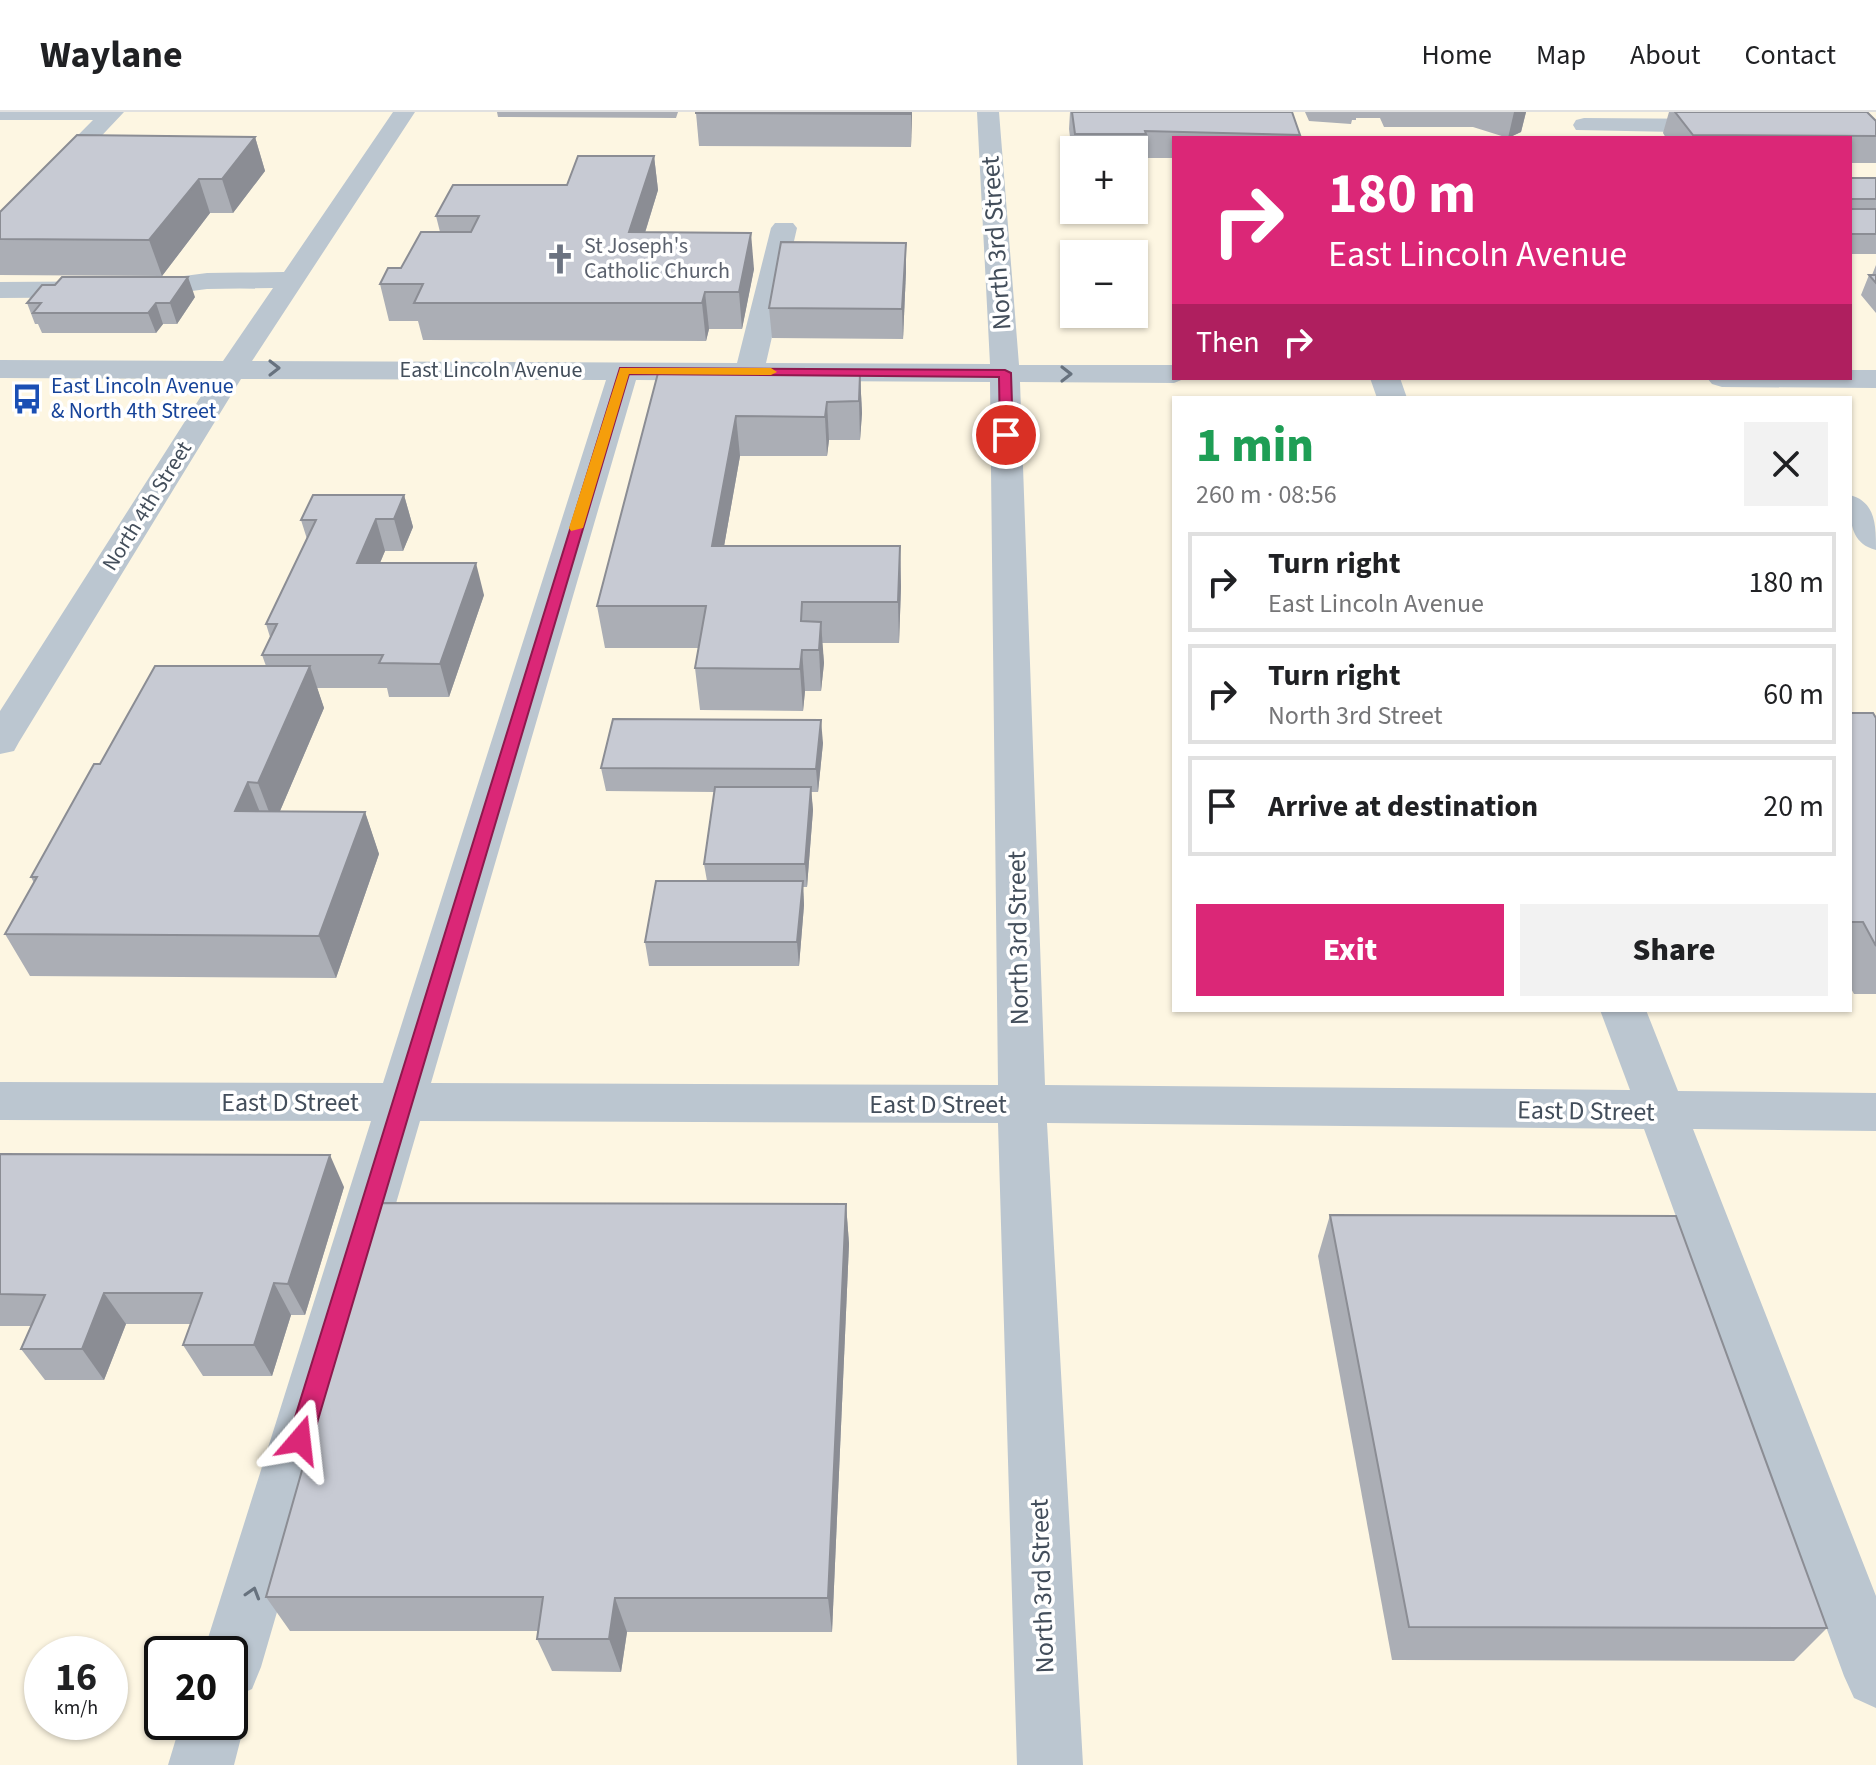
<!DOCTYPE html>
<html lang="en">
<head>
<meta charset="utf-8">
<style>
  :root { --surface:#fff; --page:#f2f2f2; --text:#202124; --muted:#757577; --line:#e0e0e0; --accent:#db2777 }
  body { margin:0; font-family:"Source Sans 3",sans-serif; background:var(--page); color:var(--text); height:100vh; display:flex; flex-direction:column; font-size:30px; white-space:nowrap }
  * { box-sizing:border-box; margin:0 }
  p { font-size:26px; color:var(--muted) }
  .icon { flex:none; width:44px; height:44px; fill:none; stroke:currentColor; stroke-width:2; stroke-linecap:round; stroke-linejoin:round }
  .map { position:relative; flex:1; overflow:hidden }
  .details { position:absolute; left:1172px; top:284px; width:680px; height:616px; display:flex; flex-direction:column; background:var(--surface); border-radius:0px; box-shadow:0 2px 6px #0004 }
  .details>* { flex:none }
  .hud { position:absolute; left:1172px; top:24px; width:680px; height:244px; border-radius:0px; box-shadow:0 2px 6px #0004; background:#db2777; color:#fff; overflow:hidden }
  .controls { position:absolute; left:1060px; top:24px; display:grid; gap:16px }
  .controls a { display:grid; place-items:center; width:88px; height:88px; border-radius:0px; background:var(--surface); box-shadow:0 2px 6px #0004; font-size:40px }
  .speed { position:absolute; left:24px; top:1524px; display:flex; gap:16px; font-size:40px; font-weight:700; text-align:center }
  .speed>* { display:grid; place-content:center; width:104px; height:104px; border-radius:50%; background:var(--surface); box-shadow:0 2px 6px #0004; line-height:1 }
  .speed small { font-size:20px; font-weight:400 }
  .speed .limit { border:4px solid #111; border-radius:12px; background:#fff; color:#111 }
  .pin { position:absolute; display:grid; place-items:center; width:68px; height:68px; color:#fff; margin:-34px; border:4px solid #fff; border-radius:50%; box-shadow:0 2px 8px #0007 }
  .me { position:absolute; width:88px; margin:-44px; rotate:17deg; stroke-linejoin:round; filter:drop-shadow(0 0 6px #0008) }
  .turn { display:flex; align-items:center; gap:28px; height:168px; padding:0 24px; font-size:36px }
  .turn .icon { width:104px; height:104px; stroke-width:2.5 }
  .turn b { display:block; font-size:56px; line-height:68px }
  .then { display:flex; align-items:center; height:76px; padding:0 24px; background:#0003; gap:16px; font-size:30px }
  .round { display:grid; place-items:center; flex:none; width:84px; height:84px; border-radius:0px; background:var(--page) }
  .overview { display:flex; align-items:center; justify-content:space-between; height:136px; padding:0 24px }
  h1 { font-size:48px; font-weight:800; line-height:60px; color:#1e9e55 }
  .cta { display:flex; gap:16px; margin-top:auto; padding:16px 24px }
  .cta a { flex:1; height:92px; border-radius:0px; background:var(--accent); color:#fff; font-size:32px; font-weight:800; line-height:92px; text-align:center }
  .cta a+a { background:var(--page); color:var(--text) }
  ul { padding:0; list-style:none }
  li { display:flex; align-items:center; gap:24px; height:100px; margin:0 16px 12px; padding:0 8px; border:4px solid var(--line); border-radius:0px }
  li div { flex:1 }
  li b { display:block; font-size:30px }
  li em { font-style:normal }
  header { display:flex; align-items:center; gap:48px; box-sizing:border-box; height:112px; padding:0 40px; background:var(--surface); border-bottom:2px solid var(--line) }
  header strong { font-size:38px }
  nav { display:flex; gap:44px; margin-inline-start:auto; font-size:28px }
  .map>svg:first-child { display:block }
  .commercial { fill:#fdf6e2; fill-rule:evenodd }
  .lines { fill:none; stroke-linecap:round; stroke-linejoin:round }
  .minor { fill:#bbc6d0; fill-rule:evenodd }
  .wall { fill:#abaeb5 }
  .shaded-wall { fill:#8b8d94 }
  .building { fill:#c7cad3; stroke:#8b8d94; stroke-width:2 }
  .oneway { stroke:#67727e }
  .route { fill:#db2777; stroke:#8e194d; stroke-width:2 }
  .slow { fill:#f59e0b }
  .labels { text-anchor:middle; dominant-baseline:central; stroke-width:7; stroke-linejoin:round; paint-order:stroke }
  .far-worship-label { font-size:22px; fill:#5b616d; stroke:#fff; text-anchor:start }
  .far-street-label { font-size:22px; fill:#434e5b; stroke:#fff }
  .far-transit-label { font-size:22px; fill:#164399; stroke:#fff; text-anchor:start }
  .street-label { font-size:26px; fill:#434e5b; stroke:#fff }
</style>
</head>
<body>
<header>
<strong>Waylane</strong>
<nav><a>Home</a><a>Map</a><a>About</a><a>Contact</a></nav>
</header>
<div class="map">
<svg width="1876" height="1653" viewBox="0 0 1876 1653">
  <rect width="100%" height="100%" fill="#efecec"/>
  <!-- commercial -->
  <path class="commercial" d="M0,0H1876V1653H0ZM1174,26H1850V266H1174ZM1074,38H1134V98H1074ZM1074,142H1134V202H1074ZM1174,286H1850V898H1174ZM42,1542H110V1610H42ZM162,1542H230V1610H162Z"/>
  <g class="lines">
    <!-- minor -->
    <g class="minor">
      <path d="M0,0H124L9,122L0,125V102L93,8H0Z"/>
      <path d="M393,0H415L252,249L737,251L771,116L775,111H793L797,116L766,251L990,252L977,0H999L1019,253H1174V266H1186L1174,271L1020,270L1045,973L1630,978L1600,898H1646L1678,979L1876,981V1019L1693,1017L1876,1484V1596L1854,1586L1844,1564L1644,1017L1047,1011L1083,1653H1017L998,1011L420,1009L261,1555L252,1577L232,1586L236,1587L245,1610L234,1653H168L181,1610H230V1542H203L371,1009L0,1008V970L383,971L606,268L241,267L19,630L14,639L0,642V599L212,267L0,266V248L223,249L273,176L207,177L146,185L0,186V170L146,169L207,161L284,160ZM636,268L990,270L998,973L431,971Z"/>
      <path d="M1584,6L1726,7L1734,9L1737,14L1734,19L1726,21L1576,18L1573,13L1576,8Z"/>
      <path d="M1850,258H1876V276L1722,275L1712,272L1707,266H1850Z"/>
      <path d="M1370,266H1400L1407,286H1377Z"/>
      <path d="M1850,383C1876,390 1876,414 1876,438C1849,431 1850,407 1850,383Z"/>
    </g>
  </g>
  <!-- wall -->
  <g class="wall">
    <path d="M497,0H678L676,6L498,5Z"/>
    <path d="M912,0L911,35L699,34L696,1Z"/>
    <path d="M1070,0H1292L1300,23V26H1174V46H1144L1143,49H1134V38H1074L1073,49L1069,17Z"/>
    <path d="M1305,0H1526L1521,20L1508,26L1473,15H1384L1380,6H1356V8H1352L1351,12L1309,9Z"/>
    <path d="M1669,0H1867L1876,9V51H1850V26H1666L1663,21Z"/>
    <path d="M255,25L265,59L233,101H210L162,164L0,163V100Z"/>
    <path d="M654,44L658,78L645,121L754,157L742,217H709L706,229L423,228L418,209H389L380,172L401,156L440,120L436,104L567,73Z"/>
    <rect x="1850" y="66" width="26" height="76"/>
    <path d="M906,131V159L903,227L772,226L769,196Z"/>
    <path d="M1876,153V201L1861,183L1869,163H1872Z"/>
    <path d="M195,185L177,212H163L156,221H42L38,212H35L27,191Z"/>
    <path d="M658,261L860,262L862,301L860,328H829L827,344H740L724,434H900L901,475L899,531H822L824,551L821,579H805L803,599L700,598L695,556L699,536H605L597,494Z"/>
    <path d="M404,383L413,415L403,439H385L380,451L484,483L449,585H389L387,576H317L324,596L280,699L365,700L379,742L336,866L30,864L5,822L34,771L31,765L100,652L266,554L262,543L270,525L266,512L307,427L301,408Z"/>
    <path d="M1850,601L1876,606V882H1854L1850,875Z"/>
    <path d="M823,631L818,680H811L813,698L807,775H803L804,793L799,854H649L645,830L707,769L704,752L714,680L606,679L601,656Z"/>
    <path d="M0,1042L344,1075L305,1203H291L272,1264H203L183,1233L191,1212H126L104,1268H45L21,1237L31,1214H0Z"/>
    <path d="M846,1092L849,1132L832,1520H627L621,1560L552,1559L537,1527L538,1519H290L266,1485Z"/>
    <path d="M1330,1103L1827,1516L1794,1549L1392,1548L1318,1144Z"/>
  </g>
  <!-- shaded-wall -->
  <g class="shaded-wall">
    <path d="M911,0H912L911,35Z"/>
    <path d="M1514,0H1526L1521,20L1508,26Z"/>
    <path d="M255,25L265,59L233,101L222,67Z"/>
    <path d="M654,44L658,78L634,156L629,120Z"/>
    <path d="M199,67L210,101L162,164L149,128Z"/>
    <path d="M751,121L754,157L742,217L739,180Z"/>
    <path d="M906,131V159L903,227L902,197Z"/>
    <path d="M188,165L195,185L177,212L170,191Z"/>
    <path d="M705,180L709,217L706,229L702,191Z"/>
    <path d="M156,191L163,212L156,221L148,201Z"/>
    <path d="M860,262L862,301L860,328L859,289Z"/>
    <path d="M827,290L829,328L827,344L825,305Z"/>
    <path d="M736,304L740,344L717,474L712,434Z"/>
    <path d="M404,383L413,415L403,439L394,407Z"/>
    <path d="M376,407L385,439L366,483L357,451Z"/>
    <path d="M900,434L901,475L899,531L898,490Z"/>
    <path d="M476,451L484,483L449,585L440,552Z"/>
    <path d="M821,510L824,551L821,579L819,538Z"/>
    <path d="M802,538L805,579L803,599L800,557Z"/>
    <path d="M310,554L324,596L274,713L258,671Z"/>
    <path d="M821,608L823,631L818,680L816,657Z"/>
    <path d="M248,670L265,713L235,699Z"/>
    <path d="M811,675L813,698L807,775L805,752Z"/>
    <path d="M365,700L379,742L336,866L319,824Z"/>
    <path d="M803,769L804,793L799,854L797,830Z"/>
    <path d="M330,1043L344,1075L305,1203L288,1172Z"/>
    <path d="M846,1092L849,1132L832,1520L828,1486Z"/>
    <path d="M274,1171L291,1203L272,1264L254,1233Z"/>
    <path d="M104,1181L126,1212L104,1268L82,1237Z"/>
    <path d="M615,1486L627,1520L621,1560L609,1527Z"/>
  </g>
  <!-- building -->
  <g class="building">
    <path d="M696,0H911V2L696,1Z"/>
    <path d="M1072,0H1292L1300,23L1145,19L1146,22H1075Z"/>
    <path d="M1675,0H1867L1876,9V24L1693,23Z"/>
    <path d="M77,23L255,25L222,67H199L149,128L0,127V100Z"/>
    <path d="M578,44H654L629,120L751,121L739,180H705L702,191H414L423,172H380L388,156H401L421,120H471L479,104H436L453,73H567Z"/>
    <rect x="1850" y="66" width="26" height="21"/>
    <rect x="1850" y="97" width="26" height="25"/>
    <path d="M781,130L906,131L902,197L769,196Z"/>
    <path d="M1869,163H1876V171Z"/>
    <path d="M62,165H188L170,191H156L148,201H33L41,191H27L42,173H55Z"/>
    <path d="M658,261L860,262L859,289L827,290L825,305L736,304L712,434H900L898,490H802L801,509L821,510L819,538H802L800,557L695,556L706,494H597Z"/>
    <path d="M313,383H404L394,407H376L357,451H476L440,552L379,551L383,543H262L277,512H266L316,408H301Z"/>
    <path d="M155,554H310L258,671L248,670L235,699L365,700L319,824L5,822L37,765H31L94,652H100Z"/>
    <path d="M1850,601H1873L1876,606V834L1863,810H1850Z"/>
    <path d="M613,607L821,608L816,657L601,656Z"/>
    <path d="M715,675H811L805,752H704Z"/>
    <path d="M656,769H803L797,830H645Z"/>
    <path d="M0,1042L330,1043L288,1172L274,1171L254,1233H183L202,1181H104L82,1237H21L45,1183L0,1182Z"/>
    <path d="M378,1091L846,1092L828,1486H615L609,1527H537L543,1485H266Z"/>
    <path d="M1330,1103L1676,1104L1827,1516L1409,1515Z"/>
  </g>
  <!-- one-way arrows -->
  <defs><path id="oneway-chevron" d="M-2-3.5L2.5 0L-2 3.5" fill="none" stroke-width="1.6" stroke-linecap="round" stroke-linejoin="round" transform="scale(2)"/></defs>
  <g class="oneway">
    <use href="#oneway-chevron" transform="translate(274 256)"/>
    <use href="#oneway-chevron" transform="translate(1066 262)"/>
    <use href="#oneway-chevron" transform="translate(253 1481) rotate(-73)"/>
  </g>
  <!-- route -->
  <path class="route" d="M620,256L1005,258L1011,261L1013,323L1006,327L1000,323L999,265L629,262L312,1328L308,1336L300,1339L292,1336L288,1328Z"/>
  <!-- slow -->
  <path class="slow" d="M620,256H771L777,260L771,263L629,262L583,416L571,419L569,416Z"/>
  <!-- icons -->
  <defs>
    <g id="church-bare" transform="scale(2.4)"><path d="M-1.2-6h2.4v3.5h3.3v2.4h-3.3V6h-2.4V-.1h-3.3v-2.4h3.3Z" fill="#6b7280" stroke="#fff" stroke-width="2.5" paint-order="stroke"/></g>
    <g id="bus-bare" transform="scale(2.4)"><path d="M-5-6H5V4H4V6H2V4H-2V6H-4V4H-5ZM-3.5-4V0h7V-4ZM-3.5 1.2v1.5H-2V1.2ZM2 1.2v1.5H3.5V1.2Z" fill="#1a4fb4" stroke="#fff" stroke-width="2.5" paint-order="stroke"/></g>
  </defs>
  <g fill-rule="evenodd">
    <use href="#church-bare" x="560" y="147"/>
    <use href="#bus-bare" x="27" y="287"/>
  </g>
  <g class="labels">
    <!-- far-worship labels -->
    <g class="far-worship-label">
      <text x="584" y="134">St Joseph's<tspan x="584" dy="25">Catholic Church</tspan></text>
    </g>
    <!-- far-street labels -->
    <g class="far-street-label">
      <text x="491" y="258">East Lincoln Avenue</text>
      <text transform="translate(147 394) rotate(-58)">North 4th Street</text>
    </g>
    <!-- far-transit labels -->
    <g class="far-transit-label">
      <text x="51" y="274">East Lincoln Avenue<tspan x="51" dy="25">&amp; North 4th Street</tspan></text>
    </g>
    <!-- street labels -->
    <g class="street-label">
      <text transform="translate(996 131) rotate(-94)">North 3rd Street</text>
      <text transform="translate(1018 826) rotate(-91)">North 3rd Street</text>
      <text x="290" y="990">East D Street</text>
      <text x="938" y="992">East D Street</text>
      <text transform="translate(1586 999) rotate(1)">East D Street</text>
      <text transform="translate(1042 1474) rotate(-92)">North 3rd Street</text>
    </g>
  </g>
</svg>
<div class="controls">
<a>+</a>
<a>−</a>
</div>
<div class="speed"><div>16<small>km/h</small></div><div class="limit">20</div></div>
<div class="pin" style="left:1006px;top:323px;background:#d93025"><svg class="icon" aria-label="arrive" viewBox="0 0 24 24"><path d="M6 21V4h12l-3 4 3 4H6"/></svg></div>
<svg class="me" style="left:300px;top:1328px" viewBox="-20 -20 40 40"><path d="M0-17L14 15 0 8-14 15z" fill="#db2777" stroke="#fff" stroke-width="4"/></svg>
<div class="hud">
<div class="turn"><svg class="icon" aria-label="right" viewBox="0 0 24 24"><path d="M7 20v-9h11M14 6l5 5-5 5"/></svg><div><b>180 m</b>East Lincoln Avenue</div></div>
<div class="then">Then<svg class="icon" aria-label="right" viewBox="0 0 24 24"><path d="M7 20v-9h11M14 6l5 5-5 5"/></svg></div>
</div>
<section class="details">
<div class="overview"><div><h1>1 min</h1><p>260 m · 08:56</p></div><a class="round"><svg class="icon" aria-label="close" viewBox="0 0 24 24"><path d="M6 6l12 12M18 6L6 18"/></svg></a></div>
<ul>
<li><svg class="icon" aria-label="right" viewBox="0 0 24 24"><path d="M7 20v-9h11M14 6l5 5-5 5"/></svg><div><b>Turn right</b><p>East Lincoln Avenue</p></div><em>180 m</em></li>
<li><svg class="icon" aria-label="right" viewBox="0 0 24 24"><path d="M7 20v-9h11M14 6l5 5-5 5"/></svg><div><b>Turn right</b><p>North 3rd Street</p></div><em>60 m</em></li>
<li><svg class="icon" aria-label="arrive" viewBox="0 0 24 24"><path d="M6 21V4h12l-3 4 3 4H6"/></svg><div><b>Arrive at destination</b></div><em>20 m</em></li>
</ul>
<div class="cta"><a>Exit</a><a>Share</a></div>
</section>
</div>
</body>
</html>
